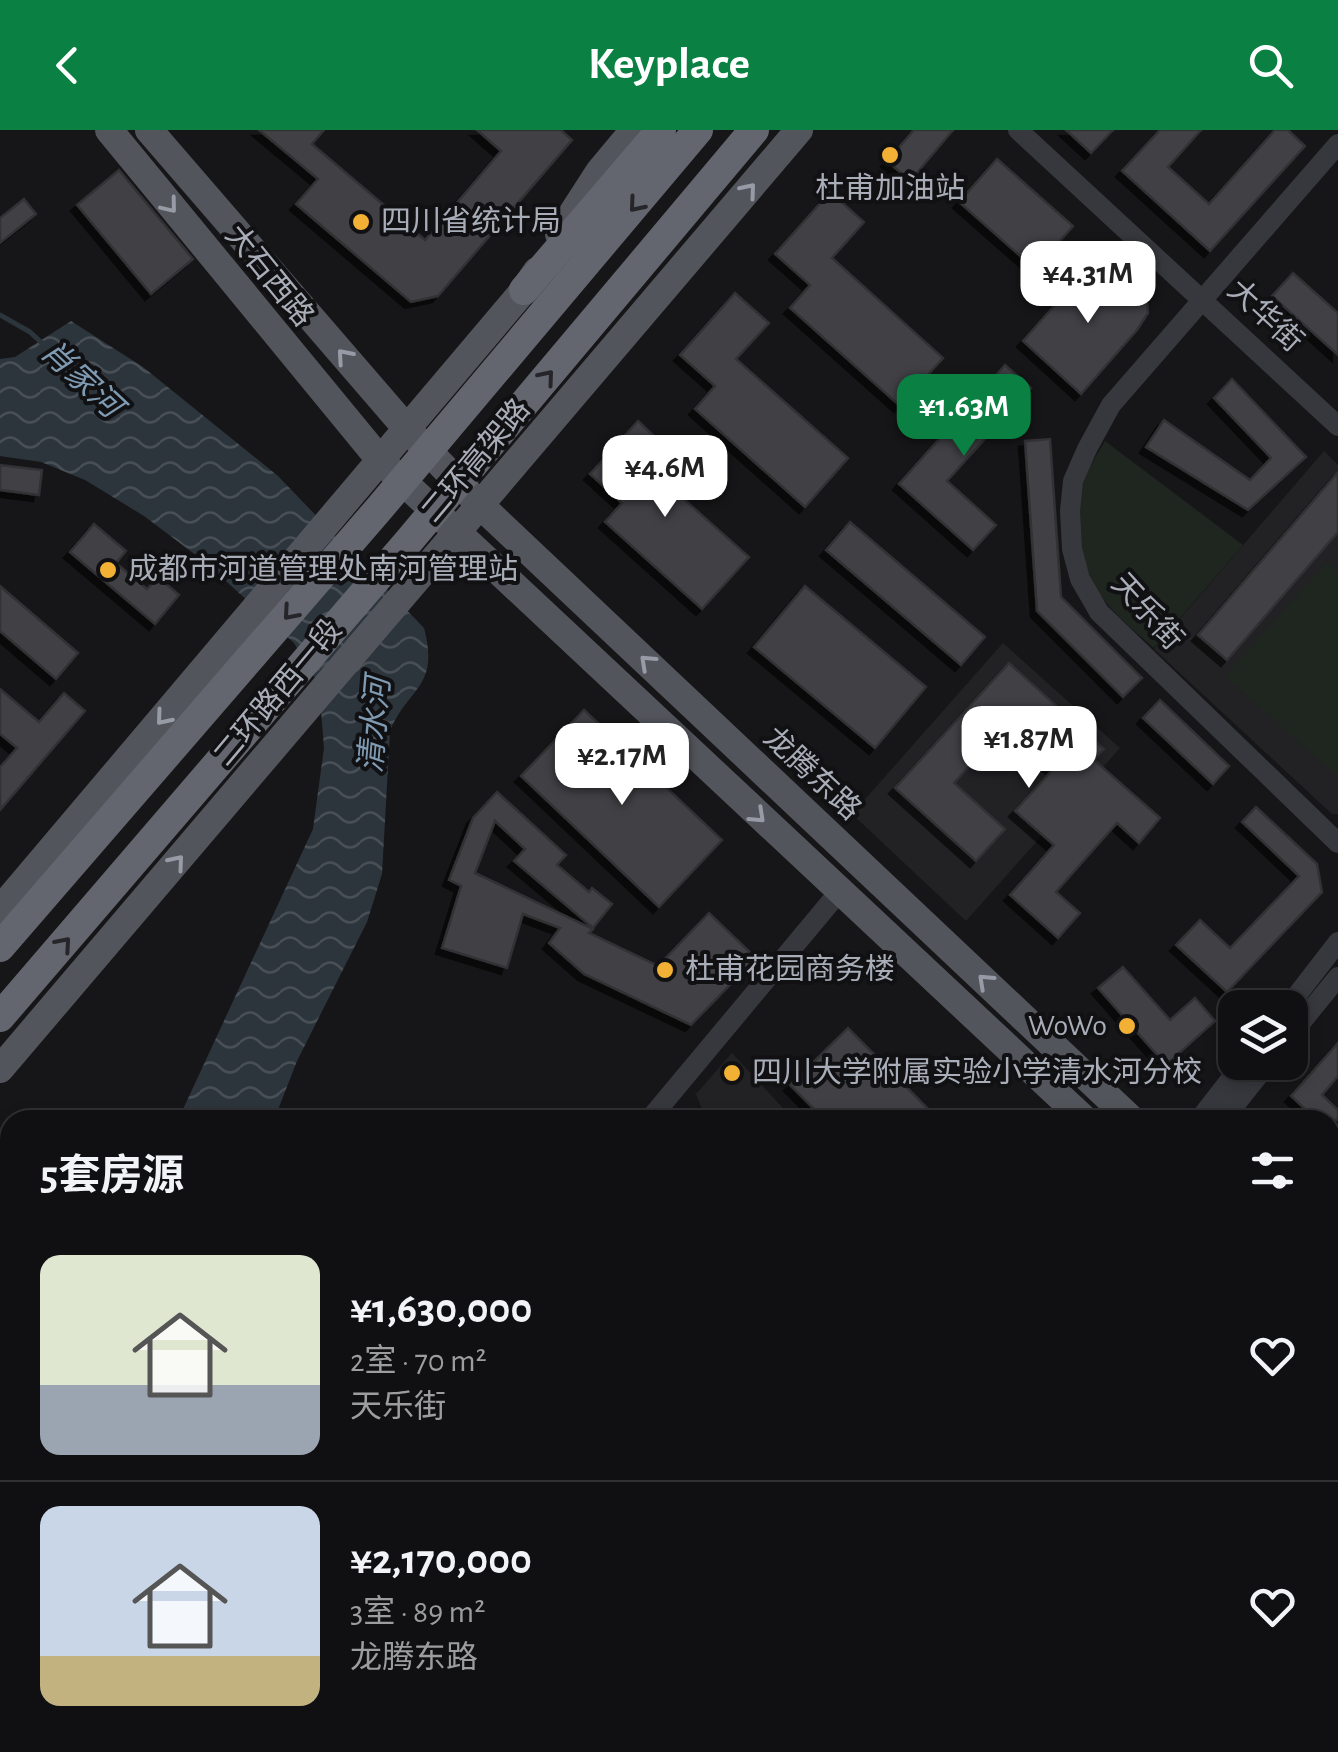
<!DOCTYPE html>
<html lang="zh">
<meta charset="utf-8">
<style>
body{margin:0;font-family:"Alegreya Sans","Noto Sans SC",sans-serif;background:#19191b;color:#f1f3f6;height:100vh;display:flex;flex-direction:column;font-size:38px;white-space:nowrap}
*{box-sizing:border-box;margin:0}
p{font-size:32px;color:#9c9d9f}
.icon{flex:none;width:55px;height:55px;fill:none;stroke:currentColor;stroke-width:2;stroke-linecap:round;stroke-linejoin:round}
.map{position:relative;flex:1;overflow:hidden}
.side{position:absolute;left:0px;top:980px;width:1340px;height:642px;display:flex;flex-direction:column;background:#101012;border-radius:30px 30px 0 0;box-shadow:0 5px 15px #0003,0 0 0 2px #303032}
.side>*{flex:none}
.fabs{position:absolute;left:1218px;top:860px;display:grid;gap:20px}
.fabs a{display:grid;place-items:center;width:90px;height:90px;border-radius:20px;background:#101012;box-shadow:0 5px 15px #0003,0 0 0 2px #303032;font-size:50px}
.price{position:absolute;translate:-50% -85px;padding:0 22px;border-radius:20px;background:#fff;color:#222;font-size:32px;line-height:65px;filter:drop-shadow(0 2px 5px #0008)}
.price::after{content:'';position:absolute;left:50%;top:60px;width:30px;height:22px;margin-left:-15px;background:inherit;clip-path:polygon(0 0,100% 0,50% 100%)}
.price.on{background:#0b8043;color:#fff}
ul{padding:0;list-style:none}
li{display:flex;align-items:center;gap:30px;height:250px;padding:0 40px}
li+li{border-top:2px solid #303032}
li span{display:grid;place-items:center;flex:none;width:280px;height:200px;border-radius:20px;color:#555}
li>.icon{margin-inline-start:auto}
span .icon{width:120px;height:120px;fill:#fffc;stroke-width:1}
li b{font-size:42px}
h2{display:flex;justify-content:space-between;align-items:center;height:120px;padding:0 40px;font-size:42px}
header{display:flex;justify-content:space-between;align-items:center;height:130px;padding:0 40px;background:#0b8043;color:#fff;font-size:45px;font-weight:700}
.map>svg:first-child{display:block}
.built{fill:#222225}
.park{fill:#1e261f}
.water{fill:url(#water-waves)}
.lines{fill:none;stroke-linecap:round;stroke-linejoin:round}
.stream{stroke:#2c353c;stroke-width:5}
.building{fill:#404145;stroke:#303034;stroke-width:2.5;filter:url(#shadow)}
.minor{stroke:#37383d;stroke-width:20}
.major{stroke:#53555c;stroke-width:28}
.highway{stroke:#63666e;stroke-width:30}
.highway-bridge{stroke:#63666e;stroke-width:30}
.oneway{stroke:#979ba6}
.oneway2{stroke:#26262a}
.poi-dot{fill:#f2b134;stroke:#111113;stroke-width:4}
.labels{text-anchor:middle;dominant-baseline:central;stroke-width:8;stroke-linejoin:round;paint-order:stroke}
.poi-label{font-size:30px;fill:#a8adb8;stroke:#111113;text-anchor:start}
.street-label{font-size:30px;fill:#a8adb8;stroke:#111113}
.water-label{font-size:32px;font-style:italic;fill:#7f9bb3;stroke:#111113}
</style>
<header><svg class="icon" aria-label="back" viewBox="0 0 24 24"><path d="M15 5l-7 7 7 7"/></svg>Keyplace<svg class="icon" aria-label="search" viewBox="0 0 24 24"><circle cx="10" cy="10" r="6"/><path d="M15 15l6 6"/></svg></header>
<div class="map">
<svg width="1338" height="1622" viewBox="0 0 1338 1622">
<defs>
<pattern id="water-waves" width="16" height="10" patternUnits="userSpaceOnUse" patternTransform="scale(2.5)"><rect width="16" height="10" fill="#2c353c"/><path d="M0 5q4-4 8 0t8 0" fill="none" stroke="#485056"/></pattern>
<filter id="shadow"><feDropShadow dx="-6" dy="6" stdDeviation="0" flood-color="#0009"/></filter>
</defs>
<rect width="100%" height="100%" fill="#161618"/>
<g class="built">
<path d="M1324,321L1338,335V684H1332L1154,519Z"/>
<path d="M1003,513L1120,618L966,791L852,684Z"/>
<path d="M732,923L794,990H695L702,979L696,964Z"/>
</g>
<g class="park">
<path d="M1105,311L1243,415L1154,518C1139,505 1122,491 1109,476C1087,451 1073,408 1078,375C1081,351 1093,331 1105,311Z"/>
<path d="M1327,432L1338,442V647L1225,546Z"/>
</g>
<g class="water">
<path d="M71,191L143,237L278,346L424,498C440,558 408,557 390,601L382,744L367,792L297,931L274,990H178L313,699L324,618L319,555L294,513L205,432L144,386L85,350L41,332L0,326V229L15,227Z"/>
<path d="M10,1332V1494L0,1503V1349Z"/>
</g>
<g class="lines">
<path class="stream" d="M0,185L30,202L44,215"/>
</g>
<g class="building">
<path d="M259,0H324L312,14L425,110L501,21L477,0H561L572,10L438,166L411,172L296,74L318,49Z"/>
<path d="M914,0H953L910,51L887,31Z"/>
<path d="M1066,0H1113L1091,23Z"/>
<path d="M1160,0H1201L1168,37L1209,74L1275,0H1288L1305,16L1210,121L1122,41Z"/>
<path d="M997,29L1073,96L1035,139L959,72Z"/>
<path d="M119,40L193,129L151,164L77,75Z"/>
<path d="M830,62L864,92L832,128L943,228L900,276L790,178L810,155L775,124Z"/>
<path d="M24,69L36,84L0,113V88Z"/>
<path d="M1092,133L1107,146L1114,139L1147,172L1148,183L1137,200L1081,264L1023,211Z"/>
<path d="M1293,143L1338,183V225L1272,166Z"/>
<path d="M735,163L769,193L736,229L848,328L805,377L695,279L715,256L680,225Z"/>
<path d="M1005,235L1031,258L947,351L996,395L973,420L899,354Z"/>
<path d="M1232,249L1306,327L1248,380L1146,317L1164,290L1250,350L1271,328L1214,268Z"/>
<path d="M638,291L669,320L651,340L749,427L702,479L605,392L622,373L590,344Z"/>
<path d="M1050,309L1061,467L1142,548L1123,567L1037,481L1025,311Z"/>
<path d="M0,335L42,340L39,365L0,360Z"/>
<path d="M1338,342V402L1227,530L1198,505Z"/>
<path d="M850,392L985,507L961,535L826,420Z"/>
<path d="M94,394L126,421L116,433L147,459L158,447L179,465L155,494L70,422Z"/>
<path d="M0,456L78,523L56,549L0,501Z"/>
<path d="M805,456L926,557L875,618L754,517Z"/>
<path d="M1009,533L1104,619L1094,630L1160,688L1139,713L1117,693L1056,762L1080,783L1058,808L1010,765L1054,715L1015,681L1053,639L1006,596L954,653L1005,699L976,731L895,658Z"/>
<path d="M0,559L39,592L64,563L85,581L0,680V637L17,618L0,604Z"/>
<path d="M1160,570L1229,636L1213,654L1143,588Z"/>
<path d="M584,580L722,710L659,777L521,646Z"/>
<path d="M497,662L566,725L557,735L589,762L592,758L612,774L593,798L514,731L525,719L495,691L475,743L593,799L589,803L658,836L709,783L756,828L691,895L584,844L549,813L560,798L523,784L507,838L442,818L461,756L449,750L473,688Z"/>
<path d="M1256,677L1317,734L1322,762L1227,862L1176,815L1200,790L1230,818L1299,746L1242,692Z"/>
<path d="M1123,837L1170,890L1195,868L1215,891L1166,935L1098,858Z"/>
<path d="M848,898L939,990H825L790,955Z"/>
<path d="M1338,913V946L1322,965L1338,980V990H1317L1291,966Z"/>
</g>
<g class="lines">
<g class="minor">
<path d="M1018,0L1338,296"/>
<path d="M1338,14L1111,275L1087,319L1073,351L1070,381L1072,419L1080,449L1099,482L1338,713"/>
<path d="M1287,878L1338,812"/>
<path d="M1290,906L1338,847"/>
<path d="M649,990L839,762"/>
<path d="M1199,990L1244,932"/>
<path d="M1223,990L1269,932"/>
<path d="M1330,1458L1338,1451"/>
<path d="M809,1612L817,1622"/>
<path d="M104,1622L109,1612"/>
<path d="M444,1622L458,1612"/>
<path d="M1161,1622L1171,1612"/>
</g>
<g class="major">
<path d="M109,0L381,331L1085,990"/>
<path d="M149,0L408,300L480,375L1132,990"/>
<path d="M559,104L599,42L634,0"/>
<path d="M0,780L524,160L537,141"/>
<path d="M0,939L799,0"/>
<path d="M1330,1194L1338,1203"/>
<path d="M1330,1240L1338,1248"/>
</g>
<path class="highway" d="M524,160L661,0"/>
<g class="highway-bridge">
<path d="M0,817L378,380L698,0"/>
<path d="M0,887L408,412L754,0"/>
</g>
</g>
<defs><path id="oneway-chevron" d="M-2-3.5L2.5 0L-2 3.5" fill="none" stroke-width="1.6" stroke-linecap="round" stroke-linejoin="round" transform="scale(2.5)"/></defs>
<g class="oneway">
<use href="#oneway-chevron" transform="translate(749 60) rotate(-50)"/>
<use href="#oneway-chevron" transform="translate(170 76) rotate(51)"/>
<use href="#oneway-chevron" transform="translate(344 226) rotate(-131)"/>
<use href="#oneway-chevron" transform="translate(647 532) rotate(-137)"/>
<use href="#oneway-chevron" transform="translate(163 588) rotate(130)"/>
<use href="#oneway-chevron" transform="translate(758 686) rotate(43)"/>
<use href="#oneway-chevron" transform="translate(177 732) rotate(-50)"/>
<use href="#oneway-chevron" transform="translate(985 851) rotate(-137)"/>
</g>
<g class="oneway2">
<use href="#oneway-chevron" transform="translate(636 75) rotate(130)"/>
<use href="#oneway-chevron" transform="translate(547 247) rotate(-50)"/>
<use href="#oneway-chevron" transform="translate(290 483) rotate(131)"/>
<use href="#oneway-chevron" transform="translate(64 814) rotate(-49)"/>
</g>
<g class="poi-dot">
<circle cx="890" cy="25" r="10"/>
<circle cx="361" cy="92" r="10"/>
<circle cx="108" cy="440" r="10"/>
<circle cx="665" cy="840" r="10"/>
<circle cx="1127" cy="896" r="10"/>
<circle cx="732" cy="943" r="10"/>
</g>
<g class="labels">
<g class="poi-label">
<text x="890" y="59" text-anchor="middle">杜甫加油站</text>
<text x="381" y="92">四川省统计局</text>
<text x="128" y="440">成都市河道管理处南河管理站</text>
<text x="685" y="840">杜甫花园商务楼</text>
<text x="1107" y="896" text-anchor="end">WoWo</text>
<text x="752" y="943">四川大学附属实验小学清水河分校</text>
</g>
<g class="street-label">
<text transform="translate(269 146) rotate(51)">大石西路</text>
<text transform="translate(1265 186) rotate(43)">大华街</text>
<text transform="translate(476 331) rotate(-50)">二环高架路</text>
<text transform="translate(1147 482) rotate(48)">天乐街</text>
<text transform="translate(278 563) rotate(-50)">二环路西一段</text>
<text transform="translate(812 644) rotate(43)">龙腾东路</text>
</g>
<g class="water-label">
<text transform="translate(81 249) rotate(43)">肖家河</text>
<text transform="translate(375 595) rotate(-85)">清水河</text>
</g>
</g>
</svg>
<div class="fabs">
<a><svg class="icon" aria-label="layers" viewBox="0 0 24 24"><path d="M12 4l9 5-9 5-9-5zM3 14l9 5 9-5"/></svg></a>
</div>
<b class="price" style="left:1088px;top:196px">¥4.31M</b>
<b class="price on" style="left:964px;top:329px">¥1.63M</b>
<b class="price" style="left:665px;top:390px">¥4.6M</b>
<b class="price" style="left:1029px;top:661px">¥1.87M</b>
<b class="price" style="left:622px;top:678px">¥2.17M</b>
<section class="side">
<h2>5套房源<svg class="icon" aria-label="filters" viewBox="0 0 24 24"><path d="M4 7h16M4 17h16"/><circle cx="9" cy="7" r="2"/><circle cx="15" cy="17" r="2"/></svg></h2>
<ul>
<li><span style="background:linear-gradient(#dfe7d0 65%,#9aa5b1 0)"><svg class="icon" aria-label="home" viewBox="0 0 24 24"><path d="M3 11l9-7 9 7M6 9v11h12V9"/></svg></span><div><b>¥1,630,000</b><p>2室 · 70 m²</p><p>天乐街</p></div><svg class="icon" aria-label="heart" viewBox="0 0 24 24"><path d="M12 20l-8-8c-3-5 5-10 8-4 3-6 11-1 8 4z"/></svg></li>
<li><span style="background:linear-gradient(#c9d6e8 75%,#c2b280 0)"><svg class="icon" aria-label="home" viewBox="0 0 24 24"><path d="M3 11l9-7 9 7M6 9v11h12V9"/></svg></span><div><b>¥2,170,000</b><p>3室 · 89 m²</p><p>龙腾东路</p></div><svg class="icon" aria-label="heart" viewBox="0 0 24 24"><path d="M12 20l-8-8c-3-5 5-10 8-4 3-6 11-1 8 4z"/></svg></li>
</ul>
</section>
</div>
